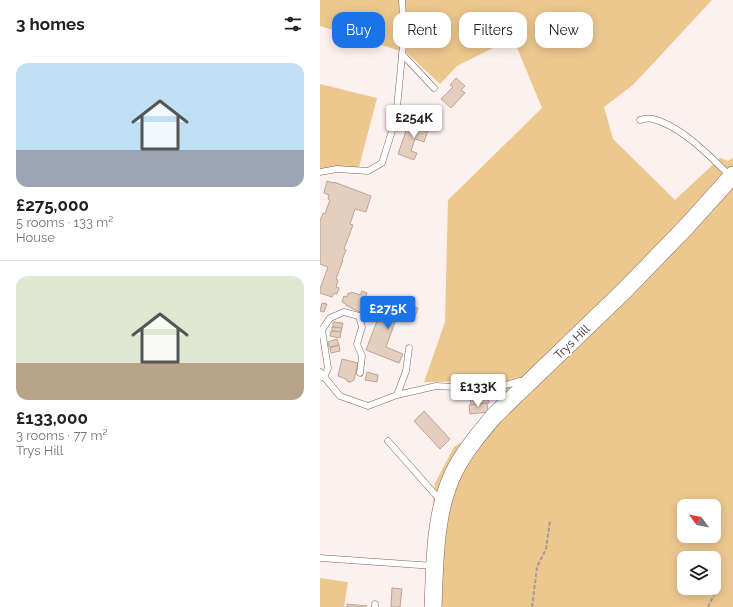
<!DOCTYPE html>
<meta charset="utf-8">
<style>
body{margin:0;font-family:Raleway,sans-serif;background:#f2f2f2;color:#202124;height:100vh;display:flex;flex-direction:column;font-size:15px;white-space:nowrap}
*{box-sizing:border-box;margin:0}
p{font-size:13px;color:#757577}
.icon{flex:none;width:22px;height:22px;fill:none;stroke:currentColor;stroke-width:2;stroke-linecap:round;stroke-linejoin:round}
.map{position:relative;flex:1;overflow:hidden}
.sheet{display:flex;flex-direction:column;background:#fff;width:320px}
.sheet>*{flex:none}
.guide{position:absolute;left:12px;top:12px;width:341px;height:36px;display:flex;gap:8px}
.needle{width:26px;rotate:302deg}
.tools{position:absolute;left:357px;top:499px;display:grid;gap:8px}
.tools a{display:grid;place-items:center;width:44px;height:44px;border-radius:8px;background:#fff;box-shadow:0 2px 10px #0003;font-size:20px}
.price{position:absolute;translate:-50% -34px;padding:0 9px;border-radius:4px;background:#fff;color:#222;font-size:13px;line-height:26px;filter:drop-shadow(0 1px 2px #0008)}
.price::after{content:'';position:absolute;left:50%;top:24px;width:12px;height:9px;margin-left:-6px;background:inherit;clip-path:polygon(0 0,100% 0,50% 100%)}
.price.current{background:#1a73e8;color:#fff}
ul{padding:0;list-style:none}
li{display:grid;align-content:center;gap:8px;height:212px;padding:0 16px}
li+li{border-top:1px solid #e0e0e0}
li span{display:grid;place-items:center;height:124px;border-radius:12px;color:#555}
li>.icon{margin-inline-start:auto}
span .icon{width:72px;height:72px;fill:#fffc;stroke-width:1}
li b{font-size:17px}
h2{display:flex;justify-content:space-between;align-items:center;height:48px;padding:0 16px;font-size:17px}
.chip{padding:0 14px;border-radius:12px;background:#fff;box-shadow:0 2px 10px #0003;font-size:14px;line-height:36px}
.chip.current{background:#1a73e8;color:#fff}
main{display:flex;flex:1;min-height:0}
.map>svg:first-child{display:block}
.green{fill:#ecc88f;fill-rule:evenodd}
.building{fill:#e6cebf;stroke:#bca496}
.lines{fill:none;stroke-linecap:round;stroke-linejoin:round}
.service-casing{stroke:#7d635f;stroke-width:7}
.secondary-casing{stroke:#7d635f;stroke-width:18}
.path{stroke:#a59997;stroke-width:2;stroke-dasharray:4 2;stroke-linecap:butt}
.service{stroke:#fff;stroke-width:6}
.secondary{stroke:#fff;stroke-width:17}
.labels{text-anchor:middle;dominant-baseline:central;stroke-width:4;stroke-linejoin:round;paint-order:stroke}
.street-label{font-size:12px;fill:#3a2e2d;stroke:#fff}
</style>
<main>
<section class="sheet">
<h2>3 homes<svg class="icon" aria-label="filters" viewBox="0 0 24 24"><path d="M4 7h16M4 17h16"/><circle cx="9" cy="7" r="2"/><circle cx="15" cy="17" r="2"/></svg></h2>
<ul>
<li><span style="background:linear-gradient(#bfe0f5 70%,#9aa5b1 0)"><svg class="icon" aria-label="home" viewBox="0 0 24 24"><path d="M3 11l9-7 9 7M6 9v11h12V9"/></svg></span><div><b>£275,000</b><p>5 rooms · 133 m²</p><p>House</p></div></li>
<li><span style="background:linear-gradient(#dfe7d0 70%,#b9a48a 0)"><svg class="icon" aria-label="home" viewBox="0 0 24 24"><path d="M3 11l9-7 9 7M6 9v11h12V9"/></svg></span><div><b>£133,000</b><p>3 rooms · 77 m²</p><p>Trys Hill</p></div></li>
</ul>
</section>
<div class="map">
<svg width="413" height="607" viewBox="0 0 413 607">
<rect width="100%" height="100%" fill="#fdf1ef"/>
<g class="green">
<path d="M0,0H392L313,85L284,107L293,139L355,200L400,158L408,161L413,158V607H104L115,483L134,447L180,418V381L104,382L125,322L128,200L222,108L193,38L137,66L120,84L87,53L0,26ZM364,506H394V536H364ZM364,558H394V588H364Z"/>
<path d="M0,84L57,98L38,171L0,172Z"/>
<path d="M0,578L28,582L24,607H0Z"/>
</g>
<g class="building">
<path d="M136,78L145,86L141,90L145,93L131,108L121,99L133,87L130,85Z"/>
<path d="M104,116L112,118L104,142L95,139L91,151L97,153L94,160L78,154L87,128L98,132Z"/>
<path d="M7,181L13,183L14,182L51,196L46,212L35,209L30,224L33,225L24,249L26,250L22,260H23L16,279L18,280L16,287L19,288L17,294L14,293L12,297L0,293V289L8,267L0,264V221L3,213L5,214L10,200L8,199L9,195L4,193Z"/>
<path d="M42,291L47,293L40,312L31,308L26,305V304L22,302L24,296L27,297L28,293L30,294L31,292L40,295Z"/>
<path d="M46,297L60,303L55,318L40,312Z"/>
<path d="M73,298L98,308L95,316L79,311L66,347L83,354L79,363L46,350L62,308L69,311L70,306L74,308L75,306L71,305Z"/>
<path d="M2,303L7,304L4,312L0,311Z"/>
<path d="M13,322L23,323L22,328L13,327Z"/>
<path d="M12,327L22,328L21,332L12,331Z"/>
<path d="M11,331L21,332L20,338L10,336Z"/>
<path d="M17,339L19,345L9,347L8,342Z"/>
<path d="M19,345L20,351L11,353L10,348Z"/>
<path d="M22,359L38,363L34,380L31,382H28L26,379L18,376Z"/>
<path d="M47,372L58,375L57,382L45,380Z"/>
<path d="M168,395L169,403L151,405L150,397Z"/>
<path d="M167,403L168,412L150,414L149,405Z"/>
<path d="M104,411L130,439L120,449L94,421Z"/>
<path d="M72,588L82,589L80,607H71Z"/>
<path d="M27,604L47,606V607H27Z"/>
</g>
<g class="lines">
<defs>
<g id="service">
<path d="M82,54L114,88"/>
<path d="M76,112L95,114L111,110"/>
<path d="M320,120C324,119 329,118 333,119C361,126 390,156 410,176"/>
<path d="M0,172L17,169L48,171L62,163L76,118L84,35L82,0"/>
<path d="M0,372L20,396L48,406L77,395L116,386L171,389L200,381H206"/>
<path d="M2,377H4L8,368L2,330L10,318L24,312L39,316L42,327L37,344L42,356L40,373"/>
<path d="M77,395L86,371L89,348"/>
<path d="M68,441L121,501"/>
<path d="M0,558L114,566"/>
<path d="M55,607V604"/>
</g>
<path id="secondary" d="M113,607C115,563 114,515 133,474C143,453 159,434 174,416L305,290L367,226L413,175"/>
</defs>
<use href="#service" class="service-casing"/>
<use href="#secondary" class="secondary-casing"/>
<g class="path">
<path d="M212,607L217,567L226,549L230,521"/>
<path d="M388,607C393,596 402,584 399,572"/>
</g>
<use href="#service" class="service"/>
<use href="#secondary" class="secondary"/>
</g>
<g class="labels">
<g class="street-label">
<text transform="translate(252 342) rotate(-44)">Trys Hill</text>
</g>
</g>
</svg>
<div class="tools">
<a><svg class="needle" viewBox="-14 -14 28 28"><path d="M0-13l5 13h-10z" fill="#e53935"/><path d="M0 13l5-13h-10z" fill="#757577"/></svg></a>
<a><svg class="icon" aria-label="layers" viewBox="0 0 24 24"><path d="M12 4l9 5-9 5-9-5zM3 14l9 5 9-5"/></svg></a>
</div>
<b class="price" style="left:94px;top:139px">£254K</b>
<b class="price current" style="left:68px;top:330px">£275K</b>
<b class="price" style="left:158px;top:408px">£133K</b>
<div class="guide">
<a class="chip current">Buy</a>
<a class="chip">Rent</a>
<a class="chip">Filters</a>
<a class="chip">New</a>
</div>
</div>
</main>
